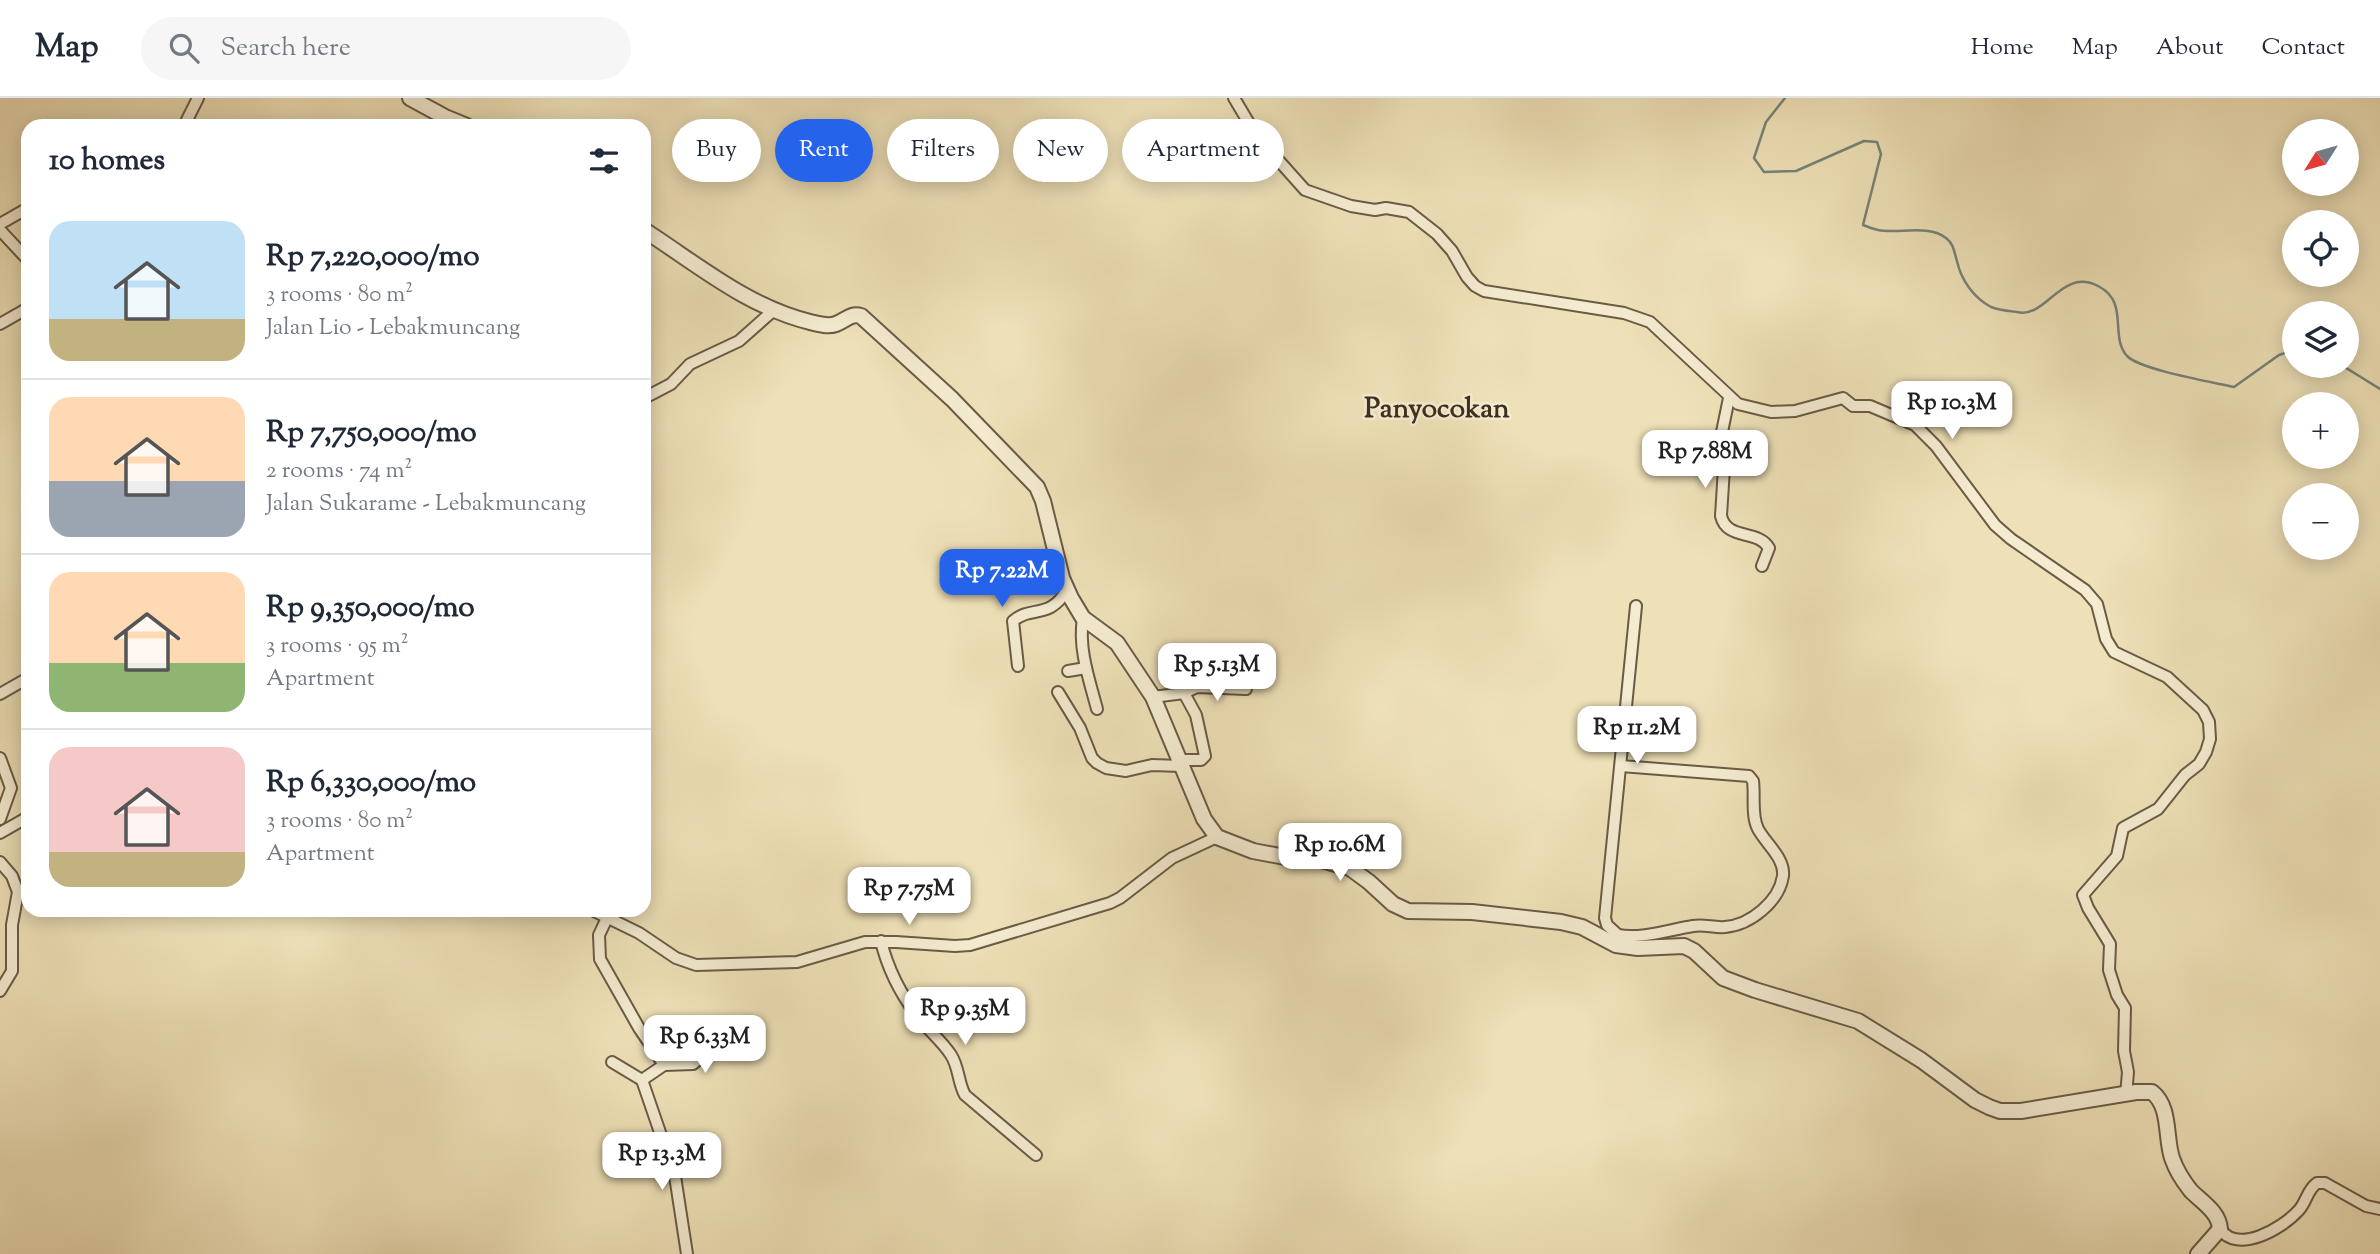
<!DOCTYPE html>
<meta charset="utf-8">
<style>
body{margin:0;font-family:"Sorts Mill Goudy",serif;background:#f6f6f7;color:#1f2937;height:100vh;display:flex;flex-direction:column;font-size:26px;white-space:nowrap}
*{box-sizing:border-box;margin:0}
p{font-size:23px;color:#747a83}
.icon{flex:none;width:38px;height:38px;fill:none;stroke:currentColor;stroke-width:2;stroke-linecap:round;stroke-linejoin:round}
.map{position:relative;flex:1;overflow:hidden}
.panel{position:absolute;left:21px;top:21px;width:630px;height:798px;display:flex;flex-direction:column;background:#fff;border-radius:21px;box-shadow:0 4px 18px #0003}
.panel>*{flex:none}
.top-card{position:absolute;left:672px;top:21px;width:665px;height:63px;display:flex;gap:14px}
.needle{width:46px;rotate:233deg}
.controls{position:absolute;left:2282px;top:21px;display:grid;gap:14px}
.controls a{display:grid;place-items:center;width:77px;height:77px;border-radius:50%;background:#fff;box-shadow:0 4px 18px #0003;font-size:35px}
.price{position:absolute;translate:-50% -60px;padding:0 16px;border-radius:14px;background:#fff;color:#222;font-size:23px;line-height:46px;filter:drop-shadow(0 2px 4px #0008)}
.price::after{content:'';position:absolute;left:50%;top:42px;width:21px;height:16px;margin-left:-10px;background:inherit;clip-path:polygon(0 0,100% 0,50% 100%)}
.price.on{background:#2563eb;color:#fff}
ul{padding:0;list-style:none}
li{display:flex;align-items:center;gap:21px;height:175px;padding:0 28px}
li+li{border-top:2px solid #e0e1e3}
li span{display:grid;place-items:center;flex:none;width:196px;height:140px;border-radius:21px;color:#555}
li>.icon{margin-inline-start:auto}
span .icon{width:84px;height:84px;fill:#fffc;stroke-width:1}
li b{font-size:30px}
h2{display:flex;justify-content:space-between;align-items:center;height:84px;padding:0 28px;font-size:30px}
.tag{padding:0 24px;border-radius:32px;background:#fff;box-shadow:0 4px 18px #0003;font-size:24px;line-height:63px}
.tag.on{background:#2563eb;color:#fff}
header{display:flex;align-items:center;gap:42px;box-sizing:border-box;height:98px;padding:0 35px;background:#fff;border-bottom:2px solid #e0e1e3}
header strong{font-size:33px}
nav{display:flex;gap:38px;margin-inline-start:auto;font-size:24px}
.search{width:490px;height:63px;background:#f6f6f7;display:flex;align-items:center;gap:18px;box-sizing:border-box;padding:0 24px;border-radius:38px;color:#747a83;font-size:26px}
.map>svg:first-child{display:block}
.lines{fill:none;stroke-linecap:round;stroke-linejoin:round}
.stream{stroke:#76837a;stroke-width:2.5}
.minor-casing{stroke:#6a5b46;stroke-width:14}
.tertiary-casing{stroke:#6a5b46;stroke-width:18}
.minor{stroke:#f4ebd0;stroke-width:10}
.tertiary{stroke:#f4ebd0;stroke-width:14}
.labels{text-anchor:middle;dominant-baseline:central;stroke-width:5;stroke-linejoin:round;paint-order:stroke}
.quarter-label{font-size:28px;font-weight:bold;fill:#3e2f20;stroke:#f4ebd0}
</style>
<header>
<strong>Map</strong>
<div class="search"><svg class="icon" aria-label="search" viewBox="0 0 24 24"><circle cx="10" cy="10" r="6"/><path d="M15 15l6 6"/></svg>Search here</div>
<nav><a>Home</a><a>Map</a><a>About</a><a>Contact</a></nav>
</header>
<div class="map">
<svg width="2380" height="1156" viewBox="0 0 2380 1156">
<rect width="100%" height="100%" fill="#eee0b7"/>
<filter id="stains"><feTurbulence type="fractalNoise" baseFrequency=".00286" numOctaves="4"/><feColorMatrix values="0 0 0 0 .2 0 0 0 0 .09 0 0 0 0 .02 0 0 0 .5 -.17"/></filter>
<radialGradient id="worn" r=".72"><stop offset=".6" stop-color="#630" stop-opacity="0"/><stop offset="1" stop-color="#630" stop-opacity=".3"/></radialGradient>
<g class="lines">
<g class="stream">
<path d="M1785,0L1766,24L1754,60L1764,74L1796,73L1864,43L1877,44L1881,56L1863,127C1868,129 1873,131 1878,132C1898,136 1929,126 1946,140C1954,146 1954,154 1957,163C1961,182 1974,200 1991,209C1998,212 2009,213 2017,214C2047,221 2061,169 2098,188C2130,204 2109,238 2127,258C2141,272 2212,284 2234,289L2279,257L2294,252"/>
<path d="M2343,268L2380,291"/>
</g>
<defs>
<g id="minor">
<path d="M1234,0L1256,37L1305,92L1351,108L1375,112L1386,110L1409,114L1437,136L1452,153L1467,179L1475,188L1484,193L1624,215L1650,224L1738,306L1771,314L1795,313L1843,300L1853,308H1870L1915,327L1936,348L1995,427L2011,441L2085,492L2097,506L2106,541L2114,554L2167,579L2203,612L2209,624L2210,641L2206,654L2199,666L2185,677L2158,711L2123,730L2117,758L2083,797L2088,810L2110,846L2109,872L2117,897L2125,910L2124,953L2128,974L2126,997"/>
<path d="M184,28L198,0"/>
<path d="M0,126L28,110"/>
<path d="M0,132L28,162"/>
<path d="M0,226L28,210"/>
<path d="M648,298L671,286L690,266L739,243L775,211"/>
<path d="M1729,300L1722,334L1725,354L1721,418C1727,443 1758,431 1769,450L1762,468"/>
<path d="M1083,520C1078,550 1089,581 1097,611"/>
<path d="M1018,568L1013,523C1032,507 1049,522 1067,492"/>
<path d="M1068,573L1086,570"/>
<path d="M1058,594L1080,630L1092,660L1097,665L1106,670L1126,673L1152,667L1181,668"/>
<path d="M1184,595L1197,589L1246,591"/>
<path d="M0,596L28,580"/>
<path d="M1153,599L1184,595L1196,617L1205,658L1201,662H1179"/>
<path d="M0,660L11,690L0,721"/>
<path d="M0,735L28,719"/>
<path d="M0,764L12,778L18,794L12,827V873L0,893"/>
<path d="M592,812L639,835L676,860L696,867L797,864L865,844H896L955,848L970,847L1110,805L1120,800L1172,760L1217,739"/>
<path d="M607,820L599,837L600,861L639,930L664,967L642,982L675,1078L687,1156"/>
<path d="M1618,837L1607,827L1605,820L1636,508"/>
<path d="M881,843C888,872 901,897 919,920C929,933 942,943 951,957C959,969 958,985 965,997L1036,1057"/>
<path d="M1616,847L1618,837C1643,841 1668,832 1693,828C1704,826 1714,830 1725,829C1750,827 1779,804 1783,778C1785,760 1766,746 1758,731C1751,718 1755,697 1753,683L1749,678L1621,668"/>
<path d="M612,964L642,982"/>
<path d="M664,967L693,966L727,938"/>
<path d="M2220,1131C2237,1156 2281,1132 2299,1112C2307,1103 2307,1092 2317,1085H2325L2366,1108L2380,1111"/>
</g>
<g id="tertiary">
<path d="M410,0L445,19L467,28"/>
<path d="M644,132C697,166 746,208 810,224C818,226 828,229 836,226C846,222 851,215 861,218L952,301L1037,389L1043,403L1062,480L1071,500L1083,520L1117,545L1153,599L1204,721L1217,739L1253,753L1285,759H1311L1350,770L1369,784L1393,806L1408,813L1472,814L1561,824L1582,829L1616,847L1638,850L1684,848L1694,853L1723,880L1755,892L1858,923L1921,962L1975,1002L1989,1009L2000,1013H2021L2136,994H2152C2171,1009 2165,1039 2172,1060C2176,1072 2183,1083 2191,1093C2202,1104 2219,1114 2220,1131L2198,1156"/>
</g>
</defs>
<use href="#minor" class="minor-casing"/>
<use href="#tertiary" class="tertiary-casing"/>
<use href="#minor" class="minor"/>
<use href="#tertiary" class="tertiary"/>
</g>
<g class="labels">
<g class="quarter-label">
<text x="1437" y="312">Panyocokan</text>
</g>
</g>
<rect width="100%" height="100%" filter="url(#stains)"/>
<rect width="100%" height="100%" fill="url(#worn)"/>
</svg>
<div class="controls">
<a><svg class="needle" viewBox="-14 -14 28 28"><path d="M0-13l5 13h-10z" fill="#e53935"/><path d="M0 13l5-13h-10z" fill="#747a83"/></svg></a>
<a><svg class="icon" aria-label="locate" viewBox="0 0 24 24"><circle cx="12" cy="12" r="6"/><path d="M12 2v4M12 18v4M2 12h4M18 12h4"/></svg></a>
<a><svg class="icon" aria-label="layers" viewBox="0 0 24 24"><path d="M12 4l9 5-9 5-9-5zM3 14l9 5 9-5"/></svg></a>
<a>+</a>
<a>−</a>
</div>
<b class="price" style="left:1952px;top:343px">Rp 10.3M</b>
<b class="price" style="left:1705px;top:392px">Rp 7.88M</b>
<b class="price on" style="left:1002px;top:511px">Rp 7.22M</b>
<b class="price" style="left:1217px;top:605px">Rp 5.13M</b>
<b class="price" style="left:1637px;top:668px">Rp 11.2M</b>
<b class="price" style="left:1340px;top:785px">Rp 10.6M</b>
<b class="price" style="left:909px;top:829px">Rp 7.75M</b>
<b class="price" style="left:965px;top:949px">Rp 9.35M</b>
<b class="price" style="left:705px;top:977px">Rp 6.33M</b>
<b class="price" style="left:662px;top:1094px">Rp 13.3M</b>
<div class="top-card">
<a class="tag">Buy</a>
<a class="tag on">Rent</a>
<a class="tag">Filters</a>
<a class="tag">New</a>
<a class="tag">Apartment</a>
</div>
<section class="panel">
<h2>10 homes<svg class="icon" aria-label="filters" viewBox="0 0 24 24"><path d="M4 7h16M4 17h16"/><circle cx="9" cy="7" r="2"/><circle cx="15" cy="17" r="2"/></svg></h2>
<ul>
<li><span style="background:linear-gradient(#bfe0f5 70%,#c2b280 0)"><svg class="icon" aria-label="home" viewBox="0 0 24 24"><path d="M3 11l9-7 9 7M6 9v11h12V9"/></svg></span><div><b>Rp 7,220,000/mo</b><p>3 rooms · 80 m²</p><p>Jalan Lio - Lebakmuncang</p></div></li>
<li><span style="background:linear-gradient(#ffd9b3 60%,#9aa5b1 0)"><svg class="icon" aria-label="home" viewBox="0 0 24 24"><path d="M3 11l9-7 9 7M6 9v11h12V9"/></svg></span><div><b>Rp 7,750,000/mo</b><p>2 rooms · 74 m²</p><p>Jalan Sukarame - Lebakmuncang</p></div></li>
<li><span style="background:linear-gradient(#ffd9b3 65%,#8fb573 0)"><svg class="icon" aria-label="home" viewBox="0 0 24 24"><path d="M3 11l9-7 9 7M6 9v11h12V9"/></svg></span><div><b>Rp 9,350,000/mo</b><p>3 rooms · 95 m²</p><p>Apartment</p></div></li>
<li><span style="background:linear-gradient(#f6c9c9 75%,#c2b280 0)"><svg class="icon" aria-label="home" viewBox="0 0 24 24"><path d="M3 11l9-7 9 7M6 9v11h12V9"/></svg></span><div><b>Rp 6,330,000/mo</b><p>3 rooms · 80 m²</p><p>Apartment</p></div></li>
</ul>
</section>
</div>
